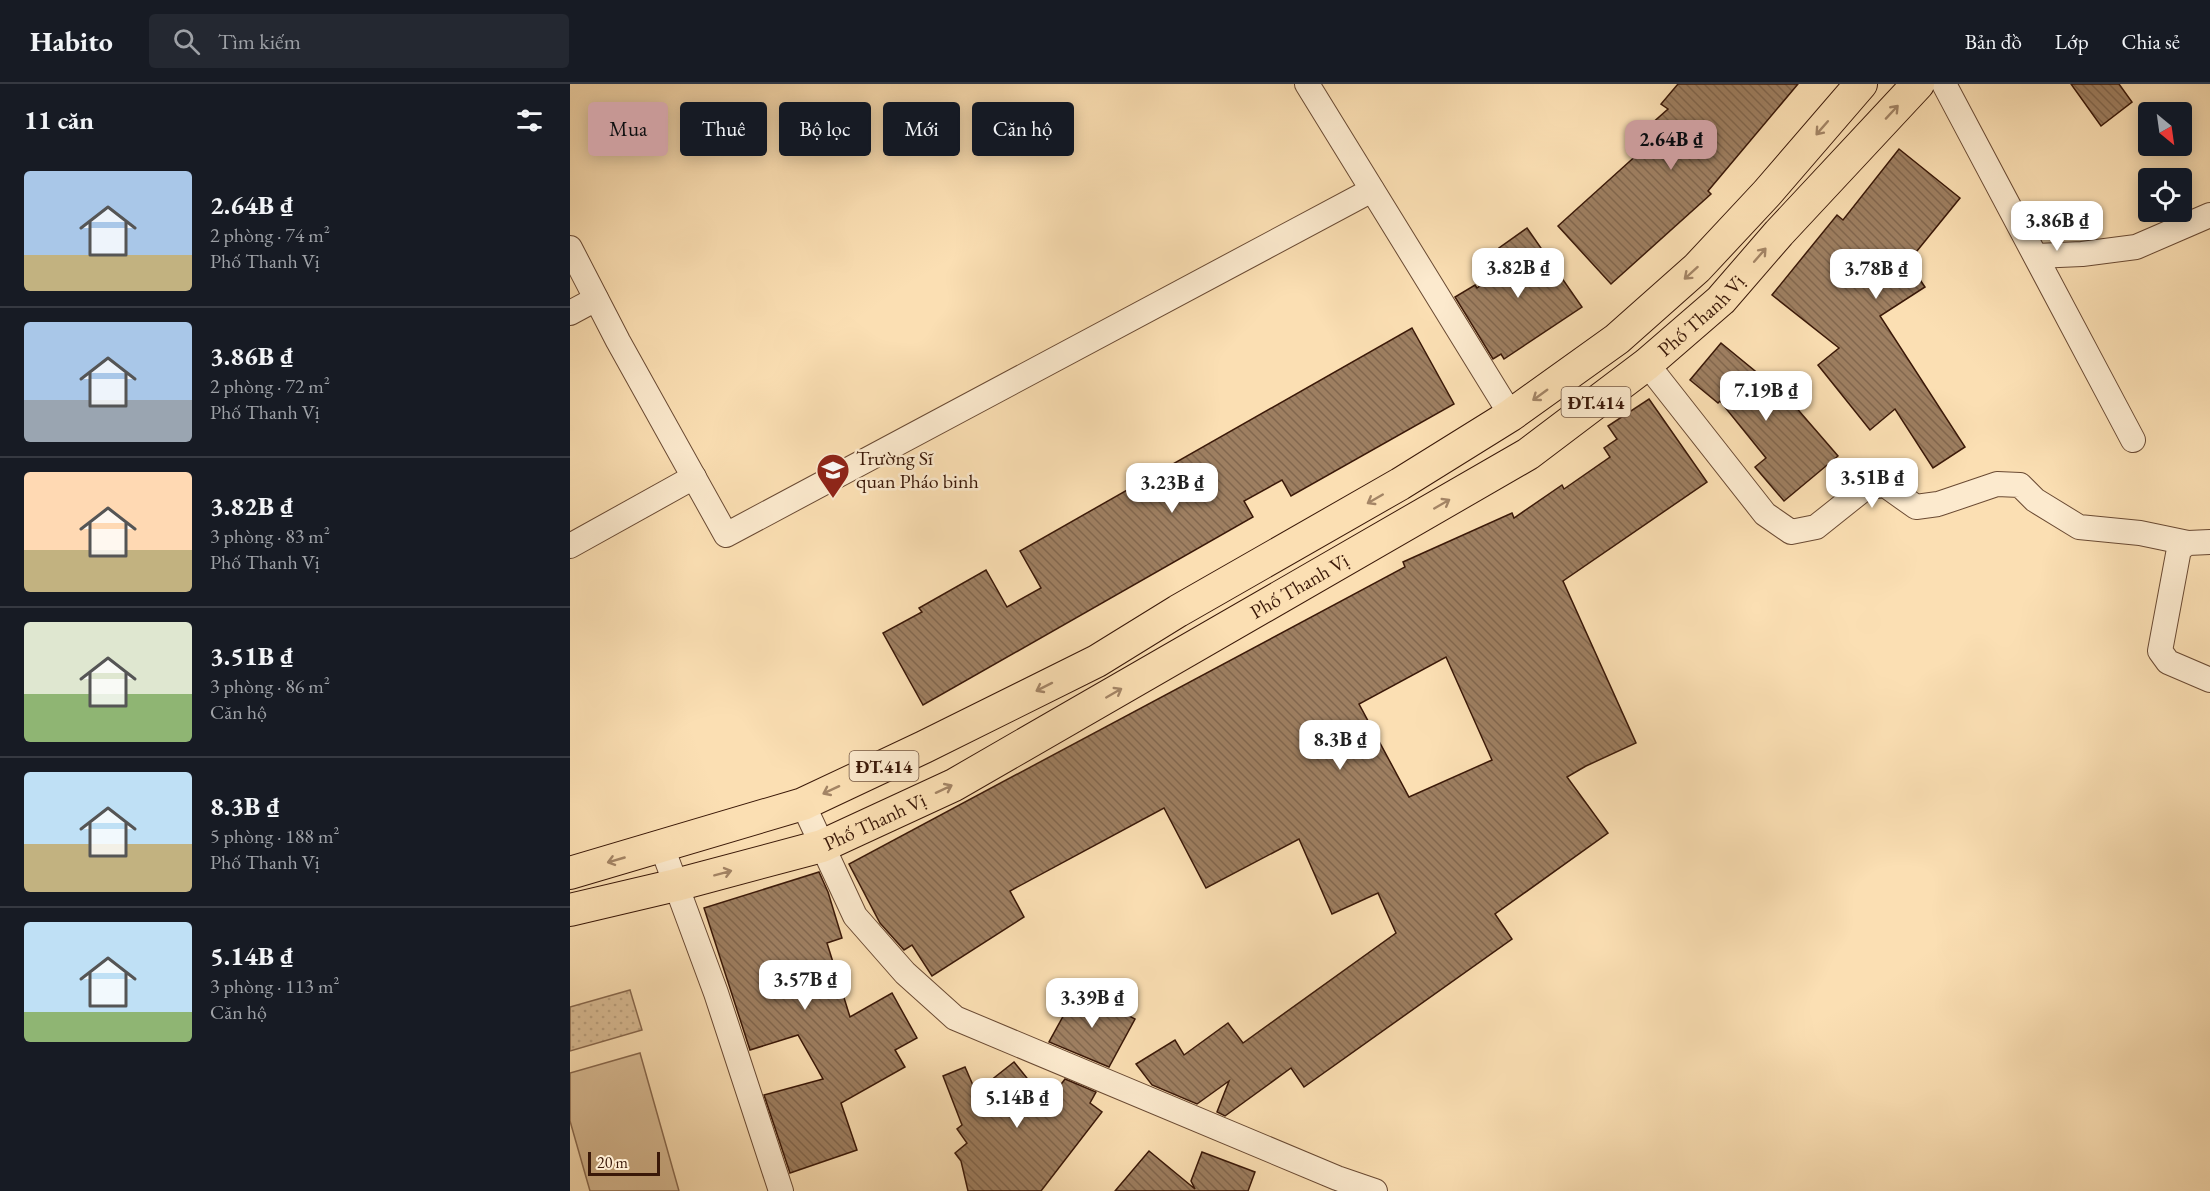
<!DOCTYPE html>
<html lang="vi">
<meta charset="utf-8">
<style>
body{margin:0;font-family:"EB Garamond",serif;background:#242831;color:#f1f3f6;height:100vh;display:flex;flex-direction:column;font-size:22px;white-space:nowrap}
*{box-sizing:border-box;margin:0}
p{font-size:20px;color:#9ea1a6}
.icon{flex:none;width:33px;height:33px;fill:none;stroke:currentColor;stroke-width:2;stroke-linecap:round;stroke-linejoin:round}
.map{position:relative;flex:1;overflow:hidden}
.side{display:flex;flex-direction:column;background:#171b24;width:570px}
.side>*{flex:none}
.top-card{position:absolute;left:18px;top:18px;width:570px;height:54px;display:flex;gap:12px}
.needle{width:39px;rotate:151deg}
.buttons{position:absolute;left:1568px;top:18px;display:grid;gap:12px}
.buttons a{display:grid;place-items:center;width:54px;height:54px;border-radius:6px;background:#171b24;box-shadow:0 3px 15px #0003;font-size:30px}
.scale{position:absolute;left:18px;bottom:15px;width:72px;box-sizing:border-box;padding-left:6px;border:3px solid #3a1808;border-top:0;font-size:16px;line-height:21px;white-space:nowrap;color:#3a1808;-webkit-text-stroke:4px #fceace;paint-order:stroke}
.price{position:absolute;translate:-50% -51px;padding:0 14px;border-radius:12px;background:#fff;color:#222;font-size:20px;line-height:39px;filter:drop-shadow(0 2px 3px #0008)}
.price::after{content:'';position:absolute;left:50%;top:36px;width:18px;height:14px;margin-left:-9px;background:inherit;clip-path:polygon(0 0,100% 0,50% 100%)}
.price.on{background:#c59692;color:#111}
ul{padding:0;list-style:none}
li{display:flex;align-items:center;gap:18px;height:150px;padding:0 24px}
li+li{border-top:2px solid #363941}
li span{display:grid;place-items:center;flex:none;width:168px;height:120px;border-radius:6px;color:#555}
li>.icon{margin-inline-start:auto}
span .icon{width:72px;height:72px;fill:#fffc;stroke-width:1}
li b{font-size:26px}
h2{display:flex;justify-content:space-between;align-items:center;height:72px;padding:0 24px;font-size:26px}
.tag{padding:0 21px;border-radius:6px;background:#171b24;box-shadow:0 3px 15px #0003;font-size:21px;line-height:54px}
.tag.on{background:#c59692;color:#111}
header{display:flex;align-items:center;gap:36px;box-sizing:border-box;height:84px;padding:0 30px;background:#171b24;border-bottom:2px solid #363941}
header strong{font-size:28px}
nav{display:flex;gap:33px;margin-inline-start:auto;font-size:21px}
.search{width:420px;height:54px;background:#242831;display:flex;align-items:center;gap:15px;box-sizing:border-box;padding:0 21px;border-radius:6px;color:#9ea1a6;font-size:22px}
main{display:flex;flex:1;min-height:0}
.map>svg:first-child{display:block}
.grass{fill:url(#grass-dots);stroke:#8a6a4f;stroke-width:1.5}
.pitch{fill:#dabd96;stroke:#8a6a4f;stroke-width:1.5}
.building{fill:url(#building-back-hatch);stroke:#3a1808;stroke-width:1.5;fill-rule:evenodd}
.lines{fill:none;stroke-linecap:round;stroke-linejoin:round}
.minor-casing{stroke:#6a4a33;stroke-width:26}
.major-casing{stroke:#3a1808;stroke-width:34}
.minor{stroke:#fceace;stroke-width:24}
.major{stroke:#fbdfb3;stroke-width:32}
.oneway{stroke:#a48566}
.labels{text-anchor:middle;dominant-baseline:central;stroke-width:5;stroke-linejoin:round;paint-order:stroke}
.shield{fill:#fceace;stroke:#745743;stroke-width:1.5}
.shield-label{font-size:18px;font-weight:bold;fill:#3a1808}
.street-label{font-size:20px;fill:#3a1808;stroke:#fceace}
.poi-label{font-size:20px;fill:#3a1808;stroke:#fceace;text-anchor:start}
</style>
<header>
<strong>Habito</strong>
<div class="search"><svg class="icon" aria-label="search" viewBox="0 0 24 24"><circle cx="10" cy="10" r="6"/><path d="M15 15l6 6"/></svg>Tìm kiếm</div>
<nav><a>Bản đồ</a><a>Lớp</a><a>Chia sẻ</a></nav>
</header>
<main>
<section class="side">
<h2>11 căn<svg class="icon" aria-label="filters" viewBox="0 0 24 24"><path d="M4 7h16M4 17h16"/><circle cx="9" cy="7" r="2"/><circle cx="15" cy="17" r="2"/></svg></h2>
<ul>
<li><span style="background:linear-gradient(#a9c7e8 70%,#c2b280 0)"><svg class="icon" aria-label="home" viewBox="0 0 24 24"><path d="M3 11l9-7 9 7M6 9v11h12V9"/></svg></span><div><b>2.64B ₫</b><p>2 phòng · 74 m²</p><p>Phố Thanh Vị</p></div></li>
<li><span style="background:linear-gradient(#a9c7e8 65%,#9aa5b1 0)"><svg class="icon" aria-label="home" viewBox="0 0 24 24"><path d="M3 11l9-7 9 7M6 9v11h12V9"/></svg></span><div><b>3.86B ₫</b><p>2 phòng · 72 m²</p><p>Phố Thanh Vị</p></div></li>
<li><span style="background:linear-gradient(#ffd9b3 65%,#c2b280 0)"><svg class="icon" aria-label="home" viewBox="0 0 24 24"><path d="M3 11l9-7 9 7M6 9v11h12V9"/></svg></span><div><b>3.82B ₫</b><p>3 phòng · 83 m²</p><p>Phố Thanh Vị</p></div></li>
<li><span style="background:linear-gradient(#dfe7d0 60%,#8fb573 0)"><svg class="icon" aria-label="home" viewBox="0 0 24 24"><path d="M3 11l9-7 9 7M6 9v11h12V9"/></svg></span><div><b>3.51B ₫</b><p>3 phòng · 86 m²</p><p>Căn hộ</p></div></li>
<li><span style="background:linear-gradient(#bfe0f5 60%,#c2b280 0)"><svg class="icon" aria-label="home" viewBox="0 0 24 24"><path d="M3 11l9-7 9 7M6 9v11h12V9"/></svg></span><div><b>8.3B ₫</b><p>5 phòng · 188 m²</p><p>Phố Thanh Vị</p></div></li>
<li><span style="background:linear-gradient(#bfe0f5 75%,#8fb573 0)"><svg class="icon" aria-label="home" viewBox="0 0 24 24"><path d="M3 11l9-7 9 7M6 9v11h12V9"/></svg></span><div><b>5.14B ₫</b><p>3 phòng · 113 m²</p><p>Căn hộ</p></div></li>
</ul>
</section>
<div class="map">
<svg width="1640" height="1107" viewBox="0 0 1640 1107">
<defs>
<pattern id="grass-dots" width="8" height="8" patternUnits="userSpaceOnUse" patternTransform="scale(1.5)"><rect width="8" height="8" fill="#dabd96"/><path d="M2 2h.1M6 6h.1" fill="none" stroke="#bca280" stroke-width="1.8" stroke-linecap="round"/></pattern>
<pattern id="building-back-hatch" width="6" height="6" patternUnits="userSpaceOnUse" patternTransform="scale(1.5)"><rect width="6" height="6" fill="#9e7f61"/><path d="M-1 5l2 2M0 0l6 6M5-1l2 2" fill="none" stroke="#82674e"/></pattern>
</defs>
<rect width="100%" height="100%" fill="#fbdfb3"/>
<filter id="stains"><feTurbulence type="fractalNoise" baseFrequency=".00333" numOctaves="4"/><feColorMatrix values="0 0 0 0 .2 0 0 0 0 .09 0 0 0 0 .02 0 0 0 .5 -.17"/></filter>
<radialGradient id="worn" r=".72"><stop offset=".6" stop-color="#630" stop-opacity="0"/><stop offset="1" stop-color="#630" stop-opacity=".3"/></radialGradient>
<path class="grass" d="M60,906L72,946L0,967V923Z"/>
<path class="pitch" d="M70,969L109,1107H20L0,1037V989Z"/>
<g class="building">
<path d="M1108,0H1228L1138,107L1141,110L1041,200L988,142L1080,59L1071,49L1098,25L1091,20Z"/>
<path d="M1501,0H1549L1562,18L1531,42Z"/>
<path d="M1329,65L1390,114L1338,178L1355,203L1310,232L1395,363L1363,384L1325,325L1300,346L1248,281L1269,264L1202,211L1267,131L1273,136Z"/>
<path d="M957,144L1012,223L934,275L931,270L923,275L885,213L905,201L907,204L940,180L929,164Z"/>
<path d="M842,244L884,320L721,412L712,396L674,417L683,433L353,621L313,549L352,528L349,524L416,486L437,523L471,504L450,467Z"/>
<path d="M1151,259L1201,300L1204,298L1268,372L1214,417L1185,383L1196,374L1150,317L1148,319L1120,296Z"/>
<path d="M1079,315L1137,398L993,497L1066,659L1016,682L997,693L1038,749L925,830L942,855L734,1003L721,984L655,1032L647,1028L659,997L627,1020L582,1001L566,980L605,956L614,971L658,939L673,959L826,849L808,809L762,830L729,755L636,804L594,724L440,807L454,833L362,892L342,861L334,866L310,839L279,780L835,483L833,478L942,429L944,434L992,401L994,405L1040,373L1034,364L1047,355L1038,342ZM876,573L922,676L839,713L789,620Z"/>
<path d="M249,788L258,808L272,854L257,859L280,933L322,909L347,954L325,966L335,983L271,1019L287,1066L220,1089L194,1011L253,995L228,951L180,966L134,824Z"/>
<path d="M508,905L565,935L539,983L479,958Z"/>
<path d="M444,978L477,1019L495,995L526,1008L520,1019L532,1028L471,1107H398L391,1077L385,1069L397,1059L387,1045L392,1041L373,992L395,983L406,1008Z"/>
<path d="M579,1067L625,1105L621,1097L632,1068L685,1088L678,1107H545Z"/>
</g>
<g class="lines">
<defs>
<g id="minor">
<path d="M737,0L941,331"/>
<path d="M1374,0L1563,356"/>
<path d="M0,164L48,257L156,451L802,106"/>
<path d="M1466,172L1512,170L1566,163L1640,131"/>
<path d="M0,229L26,215"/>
<path d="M1077,280L1195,430L1221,448L1246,443L1295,404L1315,401L1346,423L1368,420L1427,400L1450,401L1465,416L1509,443L1570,449L1618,459"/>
<path d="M1640,458L1618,459L1609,465L1590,567L1598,578L1640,596"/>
<path d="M0,462L124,393"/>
<path d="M233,720L285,832L335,889L385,934L767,1094L805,1107"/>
<path d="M92,763L146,909L211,1107"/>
</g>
<g id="major">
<path d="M0,789L233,720L354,663L527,577L608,527L830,400L941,331L1047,255L1127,184L1197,109L1291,0"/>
<path id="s1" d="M0,826L106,801L252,762L384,701L958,370L1077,280L1151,216L1209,149L1348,0"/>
</g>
</defs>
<use href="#minor" class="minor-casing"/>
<use href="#major" class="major-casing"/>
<use href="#minor" class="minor"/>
<use href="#major" class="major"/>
</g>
<defs><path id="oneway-shaft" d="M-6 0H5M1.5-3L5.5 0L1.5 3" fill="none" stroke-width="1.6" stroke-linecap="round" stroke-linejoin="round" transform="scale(1.5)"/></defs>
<g class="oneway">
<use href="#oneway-shaft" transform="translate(1322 28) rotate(-47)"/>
<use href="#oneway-shaft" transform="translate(1252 44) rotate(131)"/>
<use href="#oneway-shaft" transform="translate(1190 171) rotate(-49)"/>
<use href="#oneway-shaft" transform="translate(1121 189) rotate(138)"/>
<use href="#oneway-shaft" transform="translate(970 311) rotate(144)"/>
<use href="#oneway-shaft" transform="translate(805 415) rotate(150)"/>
<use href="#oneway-shaft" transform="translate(872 420) rotate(-30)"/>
<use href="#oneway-shaft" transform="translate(474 603) rotate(153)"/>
<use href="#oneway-shaft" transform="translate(544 609) rotate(-30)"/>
<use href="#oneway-shaft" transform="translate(374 705) rotate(-25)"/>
<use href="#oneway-shaft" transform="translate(261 706) rotate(155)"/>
<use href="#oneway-shaft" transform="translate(46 776) rotate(164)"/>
<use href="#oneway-shaft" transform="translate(153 789) rotate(-15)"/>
</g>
<defs>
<symbol id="university-pin" viewBox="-11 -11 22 30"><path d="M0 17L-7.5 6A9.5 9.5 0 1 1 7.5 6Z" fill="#8f2418" stroke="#fceace"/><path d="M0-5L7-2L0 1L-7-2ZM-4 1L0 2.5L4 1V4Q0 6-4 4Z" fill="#fff"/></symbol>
</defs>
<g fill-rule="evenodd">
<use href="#university-pin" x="244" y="367" width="38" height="52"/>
</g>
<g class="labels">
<g class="shield">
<rect x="991.5" y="303" width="69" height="30" rx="4.5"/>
<rect x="279.5" y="667" width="69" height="30" rx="4.5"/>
</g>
<g class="shield-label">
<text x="1026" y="318">ĐT.414</text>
<text x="314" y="682">ĐT.414</text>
</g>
<g class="street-label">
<text stroke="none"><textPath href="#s1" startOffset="1290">Phố Thanh Vị</textPath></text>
<text stroke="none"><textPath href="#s1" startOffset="804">Phố Thanh Vị</textPath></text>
<text stroke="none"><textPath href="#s1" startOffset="318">Phố Thanh Vị</textPath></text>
</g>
<g class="poi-label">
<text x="286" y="374">Trường Sĩ<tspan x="286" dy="23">quan Pháo binh</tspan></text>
</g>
</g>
<rect width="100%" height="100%" filter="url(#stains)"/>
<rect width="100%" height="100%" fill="url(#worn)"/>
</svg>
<div class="buttons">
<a><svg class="needle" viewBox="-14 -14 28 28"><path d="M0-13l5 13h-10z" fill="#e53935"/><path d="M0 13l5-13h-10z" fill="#9ea1a6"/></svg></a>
<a><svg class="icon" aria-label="locate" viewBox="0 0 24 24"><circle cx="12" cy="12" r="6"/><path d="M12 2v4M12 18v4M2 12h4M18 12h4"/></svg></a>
</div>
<div class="scale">20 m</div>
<b class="price on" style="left:1101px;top:87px">2.64B ₫</b>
<b class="price" style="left:1487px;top:168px">3.86B ₫</b>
<b class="price" style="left:948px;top:215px">3.82B ₫</b>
<b class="price" style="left:1306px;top:216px">3.78B ₫</b>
<b class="price" style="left:1196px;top:338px">7.19B ₫</b>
<b class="price" style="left:1302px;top:425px">3.51B ₫</b>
<b class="price" style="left:602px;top:430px">3.23B ₫</b>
<b class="price" style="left:770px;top:687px">8.3B ₫</b>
<b class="price" style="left:235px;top:927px">3.57B ₫</b>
<b class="price" style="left:522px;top:945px">3.39B ₫</b>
<b class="price" style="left:447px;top:1045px">5.14B ₫</b>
<div class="top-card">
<a class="tag on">Mua</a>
<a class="tag">Thuê</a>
<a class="tag">Bộ lọc</a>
<a class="tag">Mới</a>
<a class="tag">Căn hộ</a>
</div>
</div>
</main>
